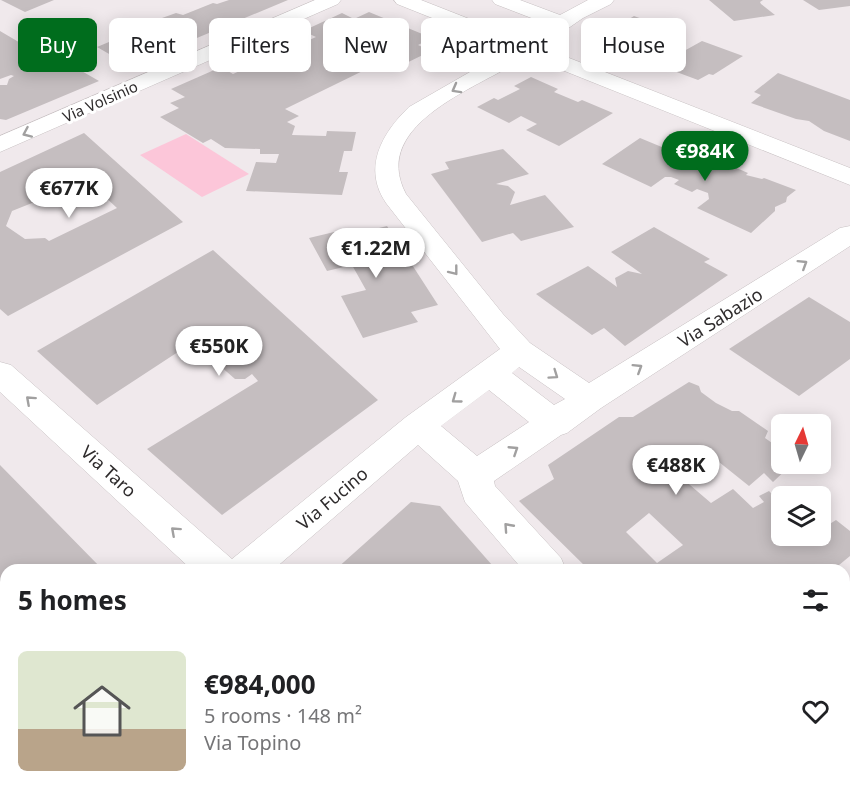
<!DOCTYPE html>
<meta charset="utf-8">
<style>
body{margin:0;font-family:"Noto Sans",sans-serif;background:#f2f2f2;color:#202124;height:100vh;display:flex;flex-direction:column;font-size:22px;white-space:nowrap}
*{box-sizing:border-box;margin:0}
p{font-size:20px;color:#757577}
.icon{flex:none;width:33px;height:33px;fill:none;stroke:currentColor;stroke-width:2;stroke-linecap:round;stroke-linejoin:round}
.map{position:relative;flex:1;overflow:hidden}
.sheet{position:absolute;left:0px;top:564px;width:850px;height:236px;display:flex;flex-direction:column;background:#fff;border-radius:18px 18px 0 0;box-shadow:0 3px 15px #0003}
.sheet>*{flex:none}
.banner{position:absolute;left:18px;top:18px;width:814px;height:54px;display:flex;gap:12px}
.needle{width:39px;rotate:5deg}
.tools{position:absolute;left:771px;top:414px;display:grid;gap:12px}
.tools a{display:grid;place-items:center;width:60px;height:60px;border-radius:9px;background:#fff;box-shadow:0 3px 15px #0003;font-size:30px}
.price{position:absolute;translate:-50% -51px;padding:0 14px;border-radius:21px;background:#fff;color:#222;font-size:20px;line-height:39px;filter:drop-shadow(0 2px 3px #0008)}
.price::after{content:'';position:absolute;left:50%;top:36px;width:18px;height:14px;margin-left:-9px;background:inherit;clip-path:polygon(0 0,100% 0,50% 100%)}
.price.on{background:#006d1d;color:#fff}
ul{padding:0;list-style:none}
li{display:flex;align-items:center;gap:18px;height:150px;padding:0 18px}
li span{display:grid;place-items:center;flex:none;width:168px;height:120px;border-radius:9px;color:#555}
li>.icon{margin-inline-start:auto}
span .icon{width:72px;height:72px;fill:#fffc;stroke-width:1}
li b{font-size:26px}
h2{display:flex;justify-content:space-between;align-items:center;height:72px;padding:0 18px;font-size:26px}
.chip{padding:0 21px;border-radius:9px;background:#fff;box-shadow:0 3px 15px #0003;font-size:21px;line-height:54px}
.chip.on{background:#006d1d;color:#fff}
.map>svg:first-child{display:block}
.green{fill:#fcc6d9}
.building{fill:#c5bec0;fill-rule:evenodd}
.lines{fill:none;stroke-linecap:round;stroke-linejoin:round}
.minor-casing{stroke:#c7c0c2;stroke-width:1}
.minor{fill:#fff;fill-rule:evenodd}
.oneway{stroke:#a1a0a0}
.labels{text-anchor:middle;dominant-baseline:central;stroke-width:6;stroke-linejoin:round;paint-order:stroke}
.far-street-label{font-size:15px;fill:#2f2c2d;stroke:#fff}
.street-label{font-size:18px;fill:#2f2c2d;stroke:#fff}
</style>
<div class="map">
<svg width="850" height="799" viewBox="0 0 850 799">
<rect width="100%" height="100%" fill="#f0e9ec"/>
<path class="green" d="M186,134L249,174L202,197L140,155Z"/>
<g class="building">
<path d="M1,0H54L25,12Z"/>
<path d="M229,0H288L130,66L97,47L128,34L123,32L176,13L183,15L213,3L217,4Z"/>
<path d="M709,0H763L760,2L761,4L775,15L734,21Z"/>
<path d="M803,0H850V6L819,10Z"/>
<path d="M369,12L432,38L418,45L431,51L394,69L379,63L285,109L299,116L287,122L295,126L292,135L326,136L327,131L356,132L352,151H344L339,172H348L342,195L246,191L256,162L276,163L279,154H260V149L225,148L211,139L203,143L160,117L179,108L170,103L185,97L171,89L221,67L233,74L316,37L303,31L342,13L354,19Z"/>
<path d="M634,16L675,31L656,41L680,45V50L684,51L702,41L743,56L713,75L709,74L698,80L596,42L609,36L605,34Z"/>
<path d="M0,31L51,61L59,58L99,81L6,120L0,119V85H7L9,79L14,76L11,75L0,79Z"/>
<path d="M778,73L850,100V141L824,131L809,121L796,119L751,103L761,95L754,92Z"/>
<path d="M531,77L558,89L554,92L578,102L582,100L613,113L559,146L526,130L537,124L521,116L509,123L477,107L494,98L498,100L520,89L514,86Z"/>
<path d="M84,133L183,222L8,316L0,309V172ZM79,180L96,197L103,195L117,208L49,241L45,238L25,239L6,226L12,211L62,191L63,187Z"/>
<path d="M640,138L669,150L675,146L688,152L693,149L748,173L746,175L762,179L764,178L796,190L787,197L786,202L775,207V211L751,233L697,208L709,199L708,193L697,189L692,192L674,184L679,180L671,177H665L651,187L602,164Z"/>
<path d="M503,149L529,174L496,184L508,186L515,192L510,205L545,195L574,227L521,241L513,233L482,242L431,174L449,169L445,162Z"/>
<path d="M387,226L438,305L411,312L418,322L363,338L341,296L366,290L352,265L327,271L309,238L351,228L355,234Z"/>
<path d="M654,227L710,259L704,262L728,275L625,346L604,328L592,335L536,294L588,266L617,287L615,278L628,271L642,274L611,252Z"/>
<path d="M213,250L378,400L222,515L147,449L258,381L252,374L245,379H235L203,351L206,343L217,338L210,331L97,405L37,351Z"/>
<path d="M809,297L850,322V359L799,396L729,349Z"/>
<path d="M689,382L699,386L701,392L716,403L732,411H739L768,431L765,438L782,450V464H792L773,482L764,473L749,486L719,462L714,466L692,463L676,473L711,503L733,489L753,508L764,502L759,496L769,491L772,494L778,492L793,496H782V536H820V530L836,520L850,531V556L833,570H589L519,501L554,479L548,465L619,417H633ZM649,513L683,545L657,563L626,532Z"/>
<path d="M0,465L103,570H6V682L0,687Z"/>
<path d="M411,502L440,506L492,565L487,570H335Z"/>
<path d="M844,739L850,745V799H804L799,794H844Z"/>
<path d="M119,794H313L319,799H124Z"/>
<path d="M462,794H590L584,799H466Z"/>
</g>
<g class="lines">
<defs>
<g id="minor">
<path d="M315,0H341L338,4L0,152V136Z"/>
<path d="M394,0H421L523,40L547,24L495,4L492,0H520L560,15L588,0H614L611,4L583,18L541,47L850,168V185L527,56C484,86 368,122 406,194L503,314L530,343L589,383L840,228L850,226V246L601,408L567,433L561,435L494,481L495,486L561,558L566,570H523L465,502L458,481L418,445L273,570H192L0,392V362L11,365L232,559L406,417L500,349L386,203C362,168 382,133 409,107L510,49L397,4ZM519,367L565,399L554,405L512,373ZM489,390L529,422L477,456L441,426Z"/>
<path d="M6,746V793L0,796V749Z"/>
<path d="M730,794H780L782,799H732Z"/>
</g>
</defs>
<use href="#minor" class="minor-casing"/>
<use href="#minor" class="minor"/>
</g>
<defs><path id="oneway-chevron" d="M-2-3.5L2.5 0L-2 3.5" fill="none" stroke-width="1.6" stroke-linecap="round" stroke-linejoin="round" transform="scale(1.5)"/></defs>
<g class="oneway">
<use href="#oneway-chevron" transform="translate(456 89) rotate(151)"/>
<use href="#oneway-chevron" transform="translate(27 133) rotate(156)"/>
<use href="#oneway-chevron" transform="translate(803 264) rotate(-32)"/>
<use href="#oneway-chevron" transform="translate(454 271) rotate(52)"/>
<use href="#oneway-chevron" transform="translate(638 368) rotate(-32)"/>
<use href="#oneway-chevron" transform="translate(554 375) rotate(35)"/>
<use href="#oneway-chevron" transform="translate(456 399) rotate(144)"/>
<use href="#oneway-chevron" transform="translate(30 400) rotate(-138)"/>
<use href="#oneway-chevron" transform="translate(514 450) rotate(-33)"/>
<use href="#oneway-chevron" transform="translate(508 527) rotate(-132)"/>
<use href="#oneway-chevron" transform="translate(175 531) rotate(-138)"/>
</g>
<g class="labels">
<g class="far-street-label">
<text transform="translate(100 101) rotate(-24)">Via Volsinio</text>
</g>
<g class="street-label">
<text transform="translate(720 317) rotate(-32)">Via Sabazio</text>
<text transform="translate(109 471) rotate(42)">Via Taro</text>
<text transform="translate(332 498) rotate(-40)">Via Fucino</text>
</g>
</g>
</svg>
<div class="tools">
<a><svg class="needle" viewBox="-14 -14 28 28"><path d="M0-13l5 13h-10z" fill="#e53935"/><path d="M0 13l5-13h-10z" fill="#757577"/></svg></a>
<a><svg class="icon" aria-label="layers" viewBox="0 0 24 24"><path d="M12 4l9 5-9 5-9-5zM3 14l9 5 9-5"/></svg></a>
</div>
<b class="price on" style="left:705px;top:182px">€984K</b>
<b class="price" style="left:69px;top:219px">€677K</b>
<b class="price" style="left:376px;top:279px">€1.22M</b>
<b class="price" style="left:219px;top:377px">€550K</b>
<b class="price" style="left:676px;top:496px">€488K</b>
<div class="banner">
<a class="chip on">Buy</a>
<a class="chip">Rent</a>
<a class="chip">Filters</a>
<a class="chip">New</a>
<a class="chip">Apartment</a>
<a class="chip">House</a>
</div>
<section class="sheet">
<h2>5 homes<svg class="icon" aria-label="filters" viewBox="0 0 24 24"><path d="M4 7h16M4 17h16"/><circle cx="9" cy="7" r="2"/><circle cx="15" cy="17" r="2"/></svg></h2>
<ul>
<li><span style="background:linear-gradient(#dfe7d0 65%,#b9a48a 0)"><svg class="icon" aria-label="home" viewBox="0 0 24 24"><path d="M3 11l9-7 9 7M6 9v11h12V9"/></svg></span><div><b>€984,000</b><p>5 rooms · 148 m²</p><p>Via Topino</p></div><svg class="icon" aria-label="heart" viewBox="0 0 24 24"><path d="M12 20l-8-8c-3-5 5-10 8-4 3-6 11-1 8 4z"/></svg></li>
</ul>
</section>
</div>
